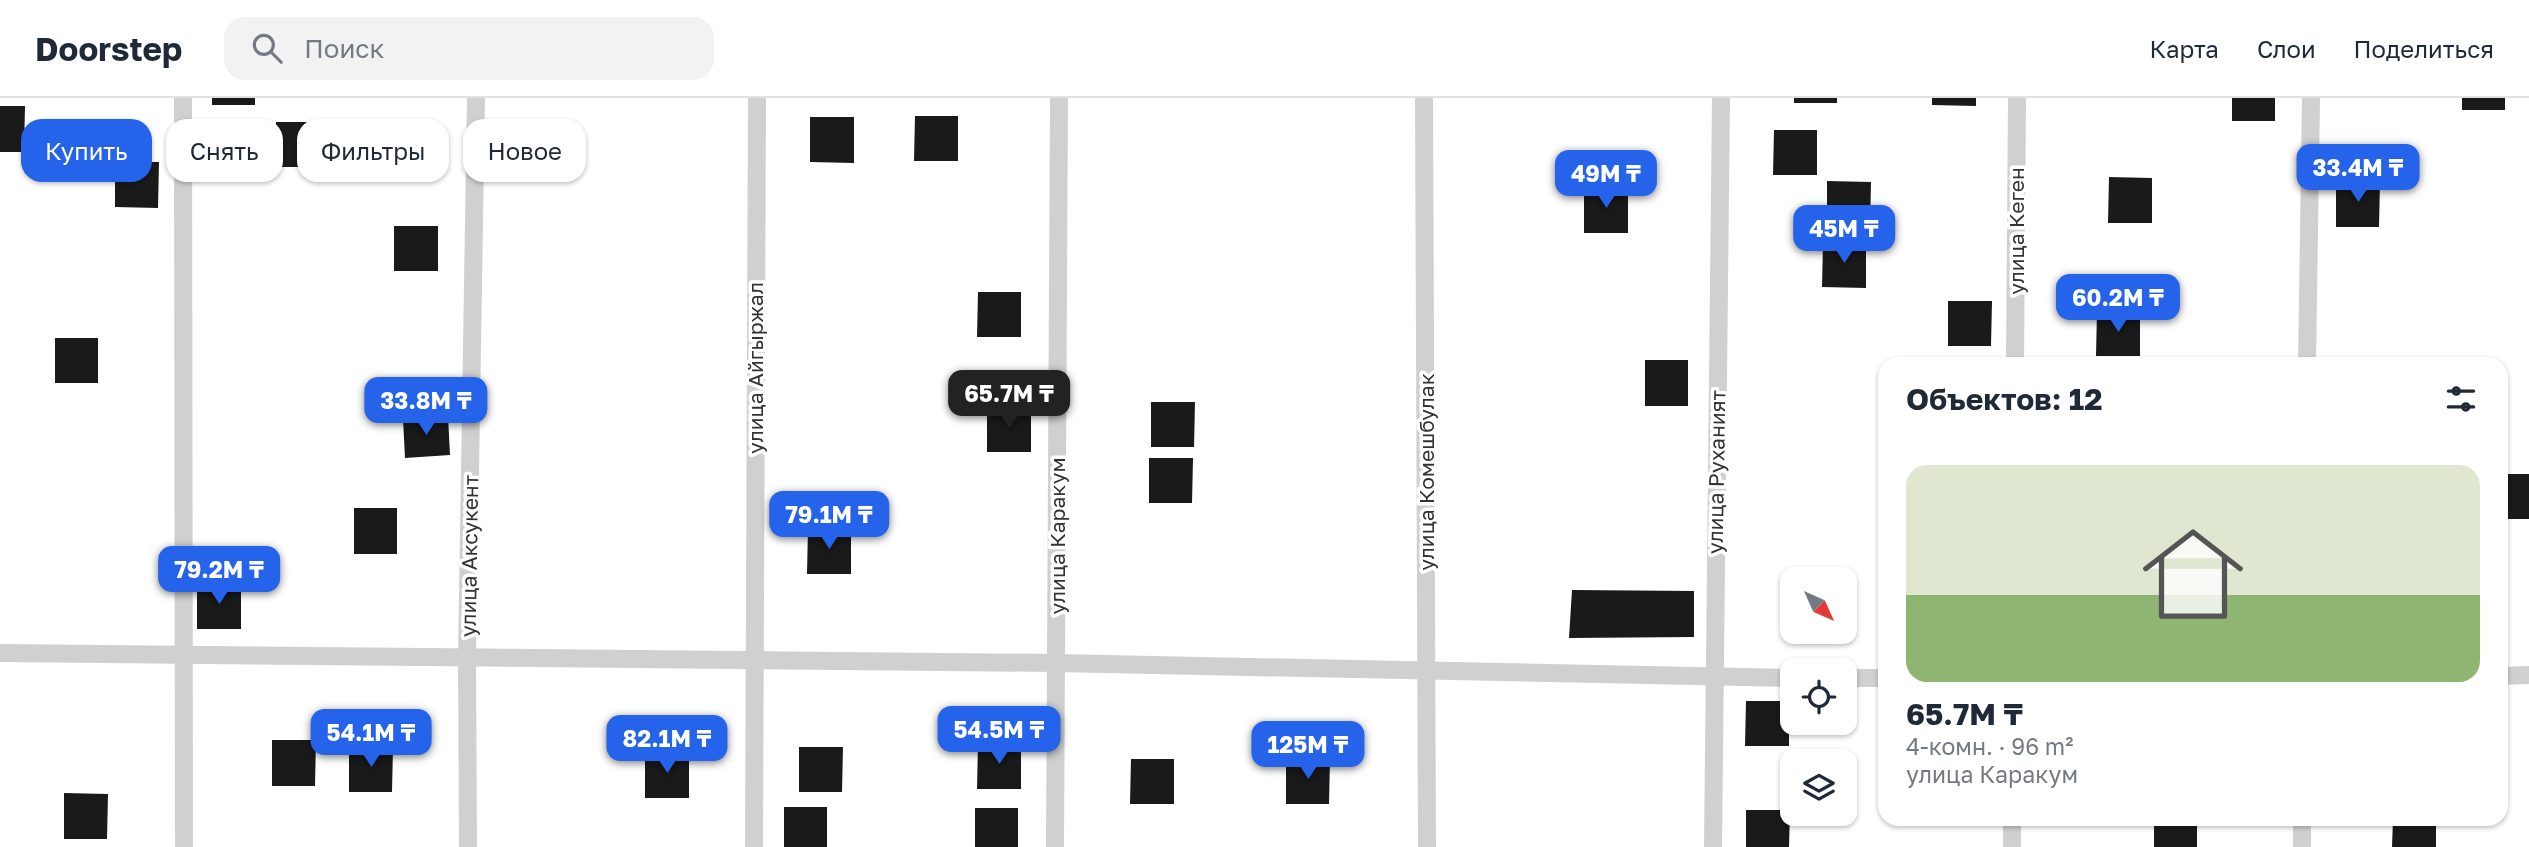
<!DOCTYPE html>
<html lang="ru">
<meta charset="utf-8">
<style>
body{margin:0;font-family:"Golos Text",sans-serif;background:#f2f2f3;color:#1f2937;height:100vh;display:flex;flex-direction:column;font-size:26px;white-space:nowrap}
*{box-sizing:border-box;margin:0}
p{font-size:23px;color:#747a83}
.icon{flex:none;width:38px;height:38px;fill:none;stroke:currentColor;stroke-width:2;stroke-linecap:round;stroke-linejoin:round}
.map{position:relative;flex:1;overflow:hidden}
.sheet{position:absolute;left:1878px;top:259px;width:630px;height:469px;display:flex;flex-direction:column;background:#fff;border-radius:21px;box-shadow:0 2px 5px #0004}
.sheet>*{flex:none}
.top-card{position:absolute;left:21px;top:21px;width:665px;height:63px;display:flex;gap:14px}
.needle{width:46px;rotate:135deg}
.tools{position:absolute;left:1780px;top:469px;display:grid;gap:14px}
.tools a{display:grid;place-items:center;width:77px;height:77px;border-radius:14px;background:#fff;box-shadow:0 2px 5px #0004;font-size:35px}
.price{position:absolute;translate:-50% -60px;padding:0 16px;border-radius:14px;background:#2563eb;color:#fff;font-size:23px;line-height:46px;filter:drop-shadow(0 2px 4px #0008)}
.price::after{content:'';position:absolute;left:50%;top:42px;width:21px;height:16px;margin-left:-10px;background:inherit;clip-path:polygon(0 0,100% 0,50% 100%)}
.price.on{background:#222;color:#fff}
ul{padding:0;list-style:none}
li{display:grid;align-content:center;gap:14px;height:371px;padding:0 28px}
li+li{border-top:2px solid #e0e1e3}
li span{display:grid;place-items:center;height:217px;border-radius:21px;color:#555}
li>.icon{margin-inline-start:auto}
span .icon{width:126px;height:126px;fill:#fffc;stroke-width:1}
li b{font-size:30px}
h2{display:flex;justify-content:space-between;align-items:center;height:84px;padding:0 28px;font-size:30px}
.pill{padding:0 24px;border-radius:21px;background:#fff;box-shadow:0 2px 5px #0004;font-size:24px;line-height:63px}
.pill.on{background:#2563eb;color:#fff}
header{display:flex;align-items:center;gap:42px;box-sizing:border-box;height:98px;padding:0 35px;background:#fff;border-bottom:2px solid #e0e1e3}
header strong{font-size:33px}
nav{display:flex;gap:38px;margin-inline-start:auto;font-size:24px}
.search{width:490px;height:63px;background:#f2f2f3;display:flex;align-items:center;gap:18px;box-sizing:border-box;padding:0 24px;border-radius:21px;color:#747a83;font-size:26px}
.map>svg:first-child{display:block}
.building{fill:#1a1a1a}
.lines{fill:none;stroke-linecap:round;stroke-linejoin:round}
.minor{stroke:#d0d0d0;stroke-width:18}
.labels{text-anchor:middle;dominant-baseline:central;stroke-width:7;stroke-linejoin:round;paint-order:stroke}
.street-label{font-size:21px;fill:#333;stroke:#fff}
</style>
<header>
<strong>Doorstep</strong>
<div class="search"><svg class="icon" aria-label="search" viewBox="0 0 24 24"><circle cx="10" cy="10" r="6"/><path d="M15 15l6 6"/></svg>Поиск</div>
<nav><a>Карта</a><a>Слои</a><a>Поделиться</a></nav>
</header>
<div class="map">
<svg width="2529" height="749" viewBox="0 0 2529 749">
<rect width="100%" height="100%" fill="#fff"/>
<g class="building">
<rect x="212" y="0" width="43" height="7"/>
<rect x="1794" y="0" width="43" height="5"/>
<path d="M1932,0H1976V8L1932,7Z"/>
<rect x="2232" y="0" width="43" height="23"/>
<rect x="2462" y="0" width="43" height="12"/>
<path d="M0,8H25L24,54H0Z"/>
<path d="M915,18H958V63H914Z"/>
<path d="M810,19H854V65L810,64Z"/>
<rect x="276" y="24" width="43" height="45"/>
<path d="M1774,32H1817V77H1773Z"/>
<path d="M115,64H159L158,110L115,109Z"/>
<path d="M2109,79L2152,80V125H2108Z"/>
<path d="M1827,83L1871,84L1870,129H1827Z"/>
<path d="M2336,83L2380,84L2379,129H2336Z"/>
<rect x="1584" y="89" width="44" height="46"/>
<rect x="394" y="128" width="44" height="45"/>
<path d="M1823,144H1866V190L1822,189Z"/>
<path d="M978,194H1021V239H977Z"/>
<path d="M1948,203H1992L1991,248H1948Z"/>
<path d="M2097,213H2140V258H2096Z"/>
<rect x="55" y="240" width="43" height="45"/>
<rect x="1645" y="262" width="43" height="46"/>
<path d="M1151,304H1195L1194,349H1151Z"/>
<rect x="987" y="309" width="44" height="45"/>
<path d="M448,318L450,357L405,360L403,321Z"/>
<path d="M1149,360H1193L1192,405H1149Z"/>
<rect x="2501" y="376" width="28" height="45"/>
<rect x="354" y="410" width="43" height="46"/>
<path d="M808,430H851V476H807Z"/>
<rect x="197" y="486" width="44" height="45"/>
<path d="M1572,492L1694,493V539L1569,540Z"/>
<path d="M1746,603H1789V648H1745Z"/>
<path d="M272,642H316L315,688H272Z"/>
<path d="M978,645L1021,646V691H977Z"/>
<path d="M349,649H393L392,694H349Z"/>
<path d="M799,649H843L842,694H799Z"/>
<rect x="645" y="654" width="44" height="46"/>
<path d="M1286,660L1330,661L1329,706H1286Z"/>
<path d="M1131,661H1174V706H1130Z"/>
<path d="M64,695L108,696L107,741H64Z"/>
<rect x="784" y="709" width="43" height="40"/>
<rect x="975" y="710" width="43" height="39"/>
<path d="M1746,712H1790L1789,749H1746Z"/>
<path d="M2393,721H2436V749H2392Z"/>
<rect x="2154" y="727" width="43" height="22"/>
</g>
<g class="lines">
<g class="minor">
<path d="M183,0L184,749"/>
<path d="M1424,0L1427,749"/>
<path d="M2015,266L2017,0"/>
<path d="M2307,266L2311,0"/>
<path d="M0,555L1057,565L1792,580"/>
<path d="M2501,578L2529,577"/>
<path d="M1844,580H1885"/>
<path d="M468,749L467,561L476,0"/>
<path d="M754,749L757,0"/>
<path d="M1055,749L1059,0"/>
<path d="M1713,749L1721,0"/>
<path d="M2012,749V721"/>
<path d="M2302,749V721"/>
</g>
</g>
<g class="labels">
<g class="street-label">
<text transform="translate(2016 133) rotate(-90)">улица Кеген</text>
<text transform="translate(755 270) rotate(-90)">улица Айгыржал</text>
<text transform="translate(1426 374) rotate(-90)">улица Комешбулак</text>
<text transform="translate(1716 374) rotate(-89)">улица Руханият</text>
<text transform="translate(1057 438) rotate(-90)">улица Каракум</text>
<text transform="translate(469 458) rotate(-89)">улица Аксукент</text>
</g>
</g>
</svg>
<div class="tools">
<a><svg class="needle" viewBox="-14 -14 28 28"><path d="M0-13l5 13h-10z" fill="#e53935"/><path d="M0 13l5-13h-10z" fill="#747a83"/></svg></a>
<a><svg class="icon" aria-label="locate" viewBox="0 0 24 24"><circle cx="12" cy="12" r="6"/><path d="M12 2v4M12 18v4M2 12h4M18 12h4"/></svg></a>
<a><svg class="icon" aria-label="layers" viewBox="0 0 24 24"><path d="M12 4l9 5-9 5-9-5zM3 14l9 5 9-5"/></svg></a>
</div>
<b class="price" style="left:2358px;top:106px">33.4M ₸</b>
<b class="price" style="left:1606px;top:112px">49M ₸</b>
<b class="price" style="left:1844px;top:167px">45M ₸</b>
<b class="price" style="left:2118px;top:236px">60.2M ₸</b>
<b class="price on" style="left:1009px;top:332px">65.7M ₸</b>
<b class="price" style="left:426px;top:339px">33.8M ₸</b>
<b class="price" style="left:829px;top:453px">79.1M ₸</b>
<b class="price" style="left:219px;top:508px">79.2M ₸</b>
<b class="price" style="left:999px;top:668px">54.5M ₸</b>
<b class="price" style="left:371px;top:671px">54.1M ₸</b>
<b class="price" style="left:667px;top:677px">82.1M ₸</b>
<b class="price" style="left:1308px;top:683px">125M ₸</b>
<div class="top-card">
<a class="pill on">Купить</a>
<a class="pill">Снять</a>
<a class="pill">Фильтры</a>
<a class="pill">Новое</a>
</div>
<section class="sheet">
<h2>Объектов: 12<svg class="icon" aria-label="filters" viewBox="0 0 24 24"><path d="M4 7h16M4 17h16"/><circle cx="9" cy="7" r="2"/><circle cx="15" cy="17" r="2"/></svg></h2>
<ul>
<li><span style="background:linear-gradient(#dfe7d0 60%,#8fb573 0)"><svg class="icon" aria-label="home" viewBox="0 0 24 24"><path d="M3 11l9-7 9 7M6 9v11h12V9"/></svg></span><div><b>65.7M ₸</b><p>4-комн. · 96 m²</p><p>улица Каракум</p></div></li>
</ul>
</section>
</div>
